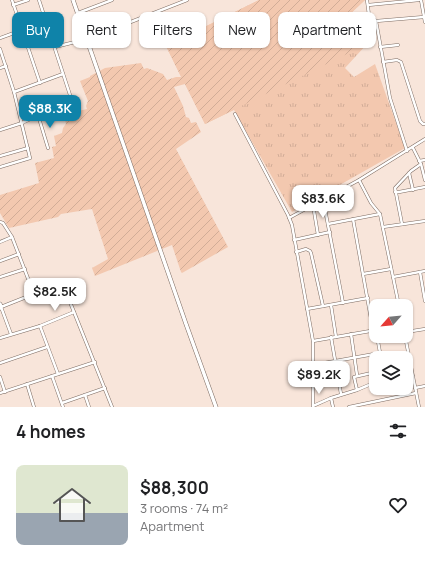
<!DOCTYPE html>
<meta charset="utf-8">
<style>
body{margin:0;font-family:Manrope,sans-serif;background:#f6f6f6;color:#202124;height:100vh;display:flex;flex-direction:column;font-size:15px;white-space:nowrap}
*{box-sizing:border-box;margin:0}
p{font-size:13px;color:#757577}
.icon{flex:none;width:22px;height:22px;fill:none;stroke:currentColor;stroke-width:2;stroke-linecap:round;stroke-linejoin:round}
.map{position:relative;height:407px;overflow:hidden}
.sheet{display:flex;flex-direction:column;background:#fff;flex:1}
.sheet>*{flex:none}
.guide{position:absolute;left:12px;top:12px;width:401px;height:36px;display:flex;gap:8px}
.needle{width:26px;rotate:243deg}
.controls{position:absolute;left:369px;top:299px;display:grid;gap:8px}
.controls a{display:grid;place-items:center;width:44px;height:44px;border-radius:8px;background:#fff;box-shadow:0 1px 3px #0004;font-size:20px}
.price{position:absolute;translate:-50% -34px;padding:0 9px;border-radius:8px;background:#fff;color:#222;font-size:13px;line-height:26px;filter:drop-shadow(0 1px 2px #0008)}
.price::after{content:'';position:absolute;left:50%;top:24px;width:12px;height:9px;margin-left:-6px;background:inherit;clip-path:polygon(0 0,100% 0,50% 100%)}
.price.selected{background:#0f83a9;color:#fff}
ul{padding:0;list-style:none}
li{display:flex;align-items:center;gap:12px;height:100px;padding:0 16px}
li span{display:grid;place-items:center;flex:none;width:112px;height:80px;border-radius:8px;color:#555}
li>.icon{margin-inline-start:auto}
span .icon{width:48px;height:48px;fill:#fffc;stroke-width:1}
li b{font-size:17px}
h2{display:flex;justify-content:space-between;align-items:center;height:48px;padding:0 16px;font-size:17px}
.tag{padding:0 14px;border-radius:8px;background:#fff;box-shadow:0 1px 3px #0004;font-size:14px;line-height:36px}
.tag.selected{background:#0f83a9;color:#fff}
.map>svg:first-child{display:block}
.grass{fill:url(#grass-tufts)}
.garden{fill:url(#garden-furrows)}
.lines{fill:none;stroke-linecap:round;stroke-linejoin:round}
.minor-casing{stroke:#7d6c63;stroke-width:3.5}
.tertiary-casing{stroke:#7d6c63;stroke-width:4.5}
.secondary-casing{stroke:#7d6c63;stroke-width:4.5}
.minor{stroke:#fff;stroke-width:2.5}
.tertiary{stroke:#fff;stroke-width:3.5}
.secondary{stroke:#fff;stroke-width:3.5}
</style>
<div class="map">
<svg width="425" height="407" viewBox="0 0 425 407">
<defs>
<pattern id="grass-tufts" width="24" height="20" patternUnits="userSpaceOnUse"><rect width="24" height="20" fill="#f3c8af"/><path d="M3 7l-1-3M5 7V3M7 7l1-3M15 17l-1-3M17 17v-4M19 17l1-3" fill="none" stroke="#d1ac97"/></pattern>
<pattern id="garden-furrows" width="10" height="10" patternUnits="userSpaceOnUse"><rect width="10" height="10" fill="#f3c8af"/><path d="M-1 1l2-2M0 10L10 0M9 11l2-2" fill="none" stroke="#d1ac97"/></pattern>
</defs>
<rect width="100%" height="100%" fill="#f8e5da"/>
<path class="grass" d="M259,0H365L349,15L367,44L345,68L354,77L375,64L405,148L292,212L234,110L205,124L166,46Z"/>
<path class="garden" d="M259,0H365L349,15L367,44L205,124L185,84L174,87L183,106L186,117L189,118L191,123L196,122L201,132L176,149L228,247L182,273L181,272L172,245L95,276L92,268L108,259L92,209L61,214L58,217L9,228L0,213V195L39,183L35,163L54,158L52,147L56,146L54,136L62,133L63,128L66,124L64,115L74,112L87,109L86,106L88,101L80,81L90,77V76L105,68L141,63L144,69L147,68L163,74L167,80L176,77H181L166,46Z"/>
<g class="lines">
<defs>
<g id="minor">
<path d="M12,0L40,83"/>
<path d="M367,0L369,15L376,21L390,98L407,151"/>
<path d="M421,0L425,22"/>
<path d="M13,5L28,0"/>
<path d="M368,5L419,0"/>
<path d="M78,13L112,0"/>
<path d="M376,21L424,17"/>
<path d="M0,38L22,30"/>
<path d="M55,47L87,39L187,0"/>
<path d="M380,47L398,45"/>
<path d="M0,49L14,92L30,158L0,167"/>
<path d="M383,62L397,60L401,62L420,121L423,124H425"/>
<path d="M0,68L6,66"/>
<path d="M14,92L63,74"/>
<path d="M235,114L288,215L292,225L313,341V407"/>
<path d="M38,115L48,148"/>
<path d="M0,130L22,123L70,100L71,98L39,0"/>
<path d="M413,148L421,164L425,180"/>
<path d="M0,156L28,148"/>
<path d="M419,161L425,160"/>
<path d="M409,173L413,190"/>
<path d="M359,180L371,203L380,214L399,306"/>
<path d="M395,192H399L425,187"/>
<path d="M323,199L343,303"/>
<path d="M313,205L318,235"/>
<path d="M289,218L359,180L425,139"/>
<path d="M353,219L373,330"/>
<path d="M0,222L3,223L12,237L34,294"/>
<path d="M328,224L380,214"/>
<path d="M402,224L395,188L411,171L421,164"/>
<path d="M383,227L425,221"/>
<path d="M294,240L330,232"/>
<path d="M0,242L12,237"/>
<path d="M296,252L306,249L310,251L311,253L323,306"/>
<path d="M0,261L19,254"/>
<path d="M420,272L425,301"/>
<path d="M363,274L391,269"/>
<path d="M0,277L25,269"/>
<path d="M393,277L425,271"/>
<path d="M331,305L336,337"/>
<path d="M307,309L368,298"/>
<path d="M40,326L58,374"/>
<path d="M406,332L425,329"/>
<path d="M11,334L1,307L54,286L62,287L65,290L74,312L112,407"/>
<path d="M351,334L357,375"/>
<path d="M377,336L381,358"/>
<path d="M405,336L419,407"/>
<path d="M331,337L341,394"/>
<path d="M0,338L40,326L74,312"/>
<path d="M313,341L376,330"/>
<path d="M0,363L47,347"/>
<path d="M313,365L380,353"/>
<path d="M52,376L63,407"/>
<path d="M406,376H413"/>
<path d="M0,377L5,392"/>
<path d="M27,384L34,407"/>
<path d="M415,388L425,386"/>
<path d="M357,390L354,377L376,372"/>
<path d="M0,393L95,362"/>
<path d="M85,395L89,407"/>
<path d="M62,403L105,388"/>
<path d="M313,406L331,398"/>
<path d="M333,407L331,398L357,390L376,382"/>
<path d="M349,407L416,393"/>
</g>
<path id="tertiary" d="M73,0L186,324L216,407"/>
<path id="secondary" d="M0,304L1,307L0,308"/>
</defs>
<use href="#minor" class="minor-casing"/>
<use href="#tertiary" class="tertiary-casing"/>
<use href="#secondary" class="secondary-casing"/>
<use href="#minor" class="minor"/>
<use href="#tertiary" class="tertiary"/>
<use href="#secondary" class="secondary"/>
</g>
</svg>
<div class="controls">
<a><svg class="needle" viewBox="-14 -14 28 28"><path d="M0-13l5 13h-10z" fill="#e53935"/><path d="M0 13l5-13h-10z" fill="#757577"/></svg></a>
<a><svg class="icon" aria-label="layers" viewBox="0 0 24 24"><path d="M12 4l9 5-9 5-9-5zM3 14l9 5 9-5"/></svg></a>
</div>
<b class="price selected" style="left:50px;top:129px">$88.3K</b>
<b class="price" style="left:323px;top:219px">$83.6K</b>
<b class="price" style="left:55px;top:312px">$82.5K</b>
<b class="price" style="left:319px;top:395px">$89.2K</b>
<div class="guide">
<a class="tag selected">Buy</a>
<a class="tag">Rent</a>
<a class="tag">Filters</a>
<a class="tag">New</a>
<a class="tag">Apartment</a>
</div>
</div>
<section class="sheet">
<h2>4 homes<svg class="icon" aria-label="filters" viewBox="0 0 24 24"><path d="M4 7h16M4 17h16"/><circle cx="9" cy="7" r="2"/><circle cx="15" cy="17" r="2"/></svg></h2>
<ul>
<li><span style="background:linear-gradient(#dfe7d0 60%,#9aa5b1 0)"><svg class="icon" aria-label="home" viewBox="0 0 24 24"><path d="M3 11l9-7 9 7M6 9v11h12V9"/></svg></span><div><b>$88,300</b><p>3 rooms · 74 m²</p><p>Apartment</p></div><svg class="icon" aria-label="heart" viewBox="0 0 24 24"><path d="M12 20l-8-8c-3-5 5-10 8-4 3-6 11-1 8 4z"/></svg></li>
</ul>
</section>
